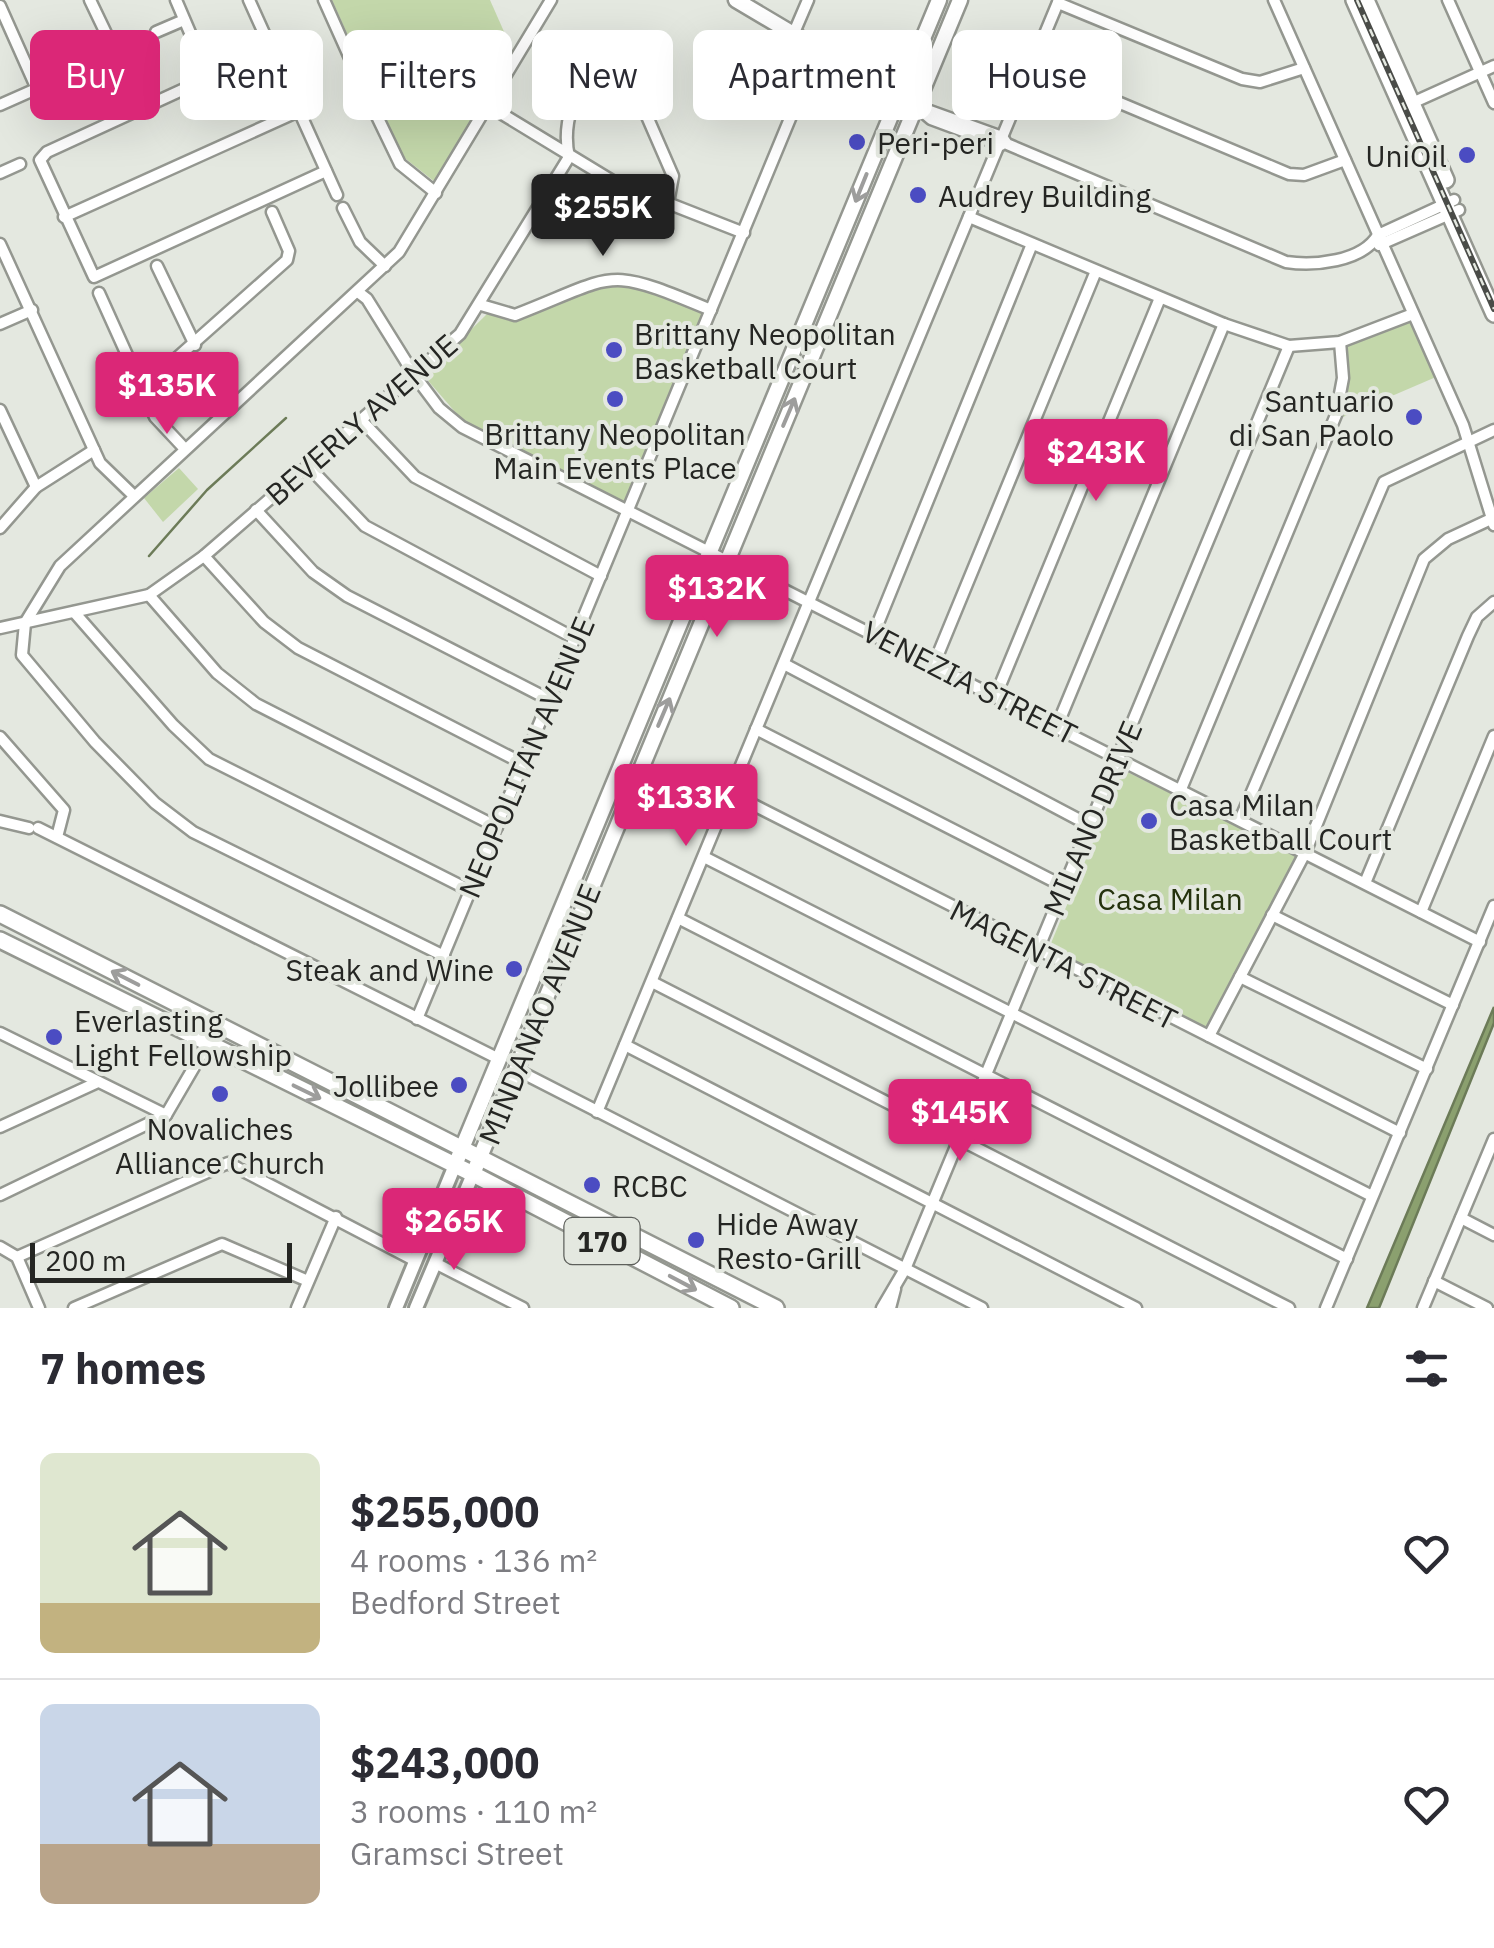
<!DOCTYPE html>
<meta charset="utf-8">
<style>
body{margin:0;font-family:"IBM Plex Sans",sans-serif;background:#f2f2f3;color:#2b2b33;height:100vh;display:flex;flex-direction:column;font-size:38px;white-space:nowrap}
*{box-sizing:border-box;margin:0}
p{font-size:32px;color:#7c7c81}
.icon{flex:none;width:55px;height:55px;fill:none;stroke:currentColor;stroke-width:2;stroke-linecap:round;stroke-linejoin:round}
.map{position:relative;height:1308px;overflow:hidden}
.sheet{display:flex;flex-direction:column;background:#fff;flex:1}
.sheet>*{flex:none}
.banner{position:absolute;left:30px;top:30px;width:1435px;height:90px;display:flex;gap:20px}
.scale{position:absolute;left:30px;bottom:25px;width:262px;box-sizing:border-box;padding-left:10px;border:5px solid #252623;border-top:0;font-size:28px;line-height:35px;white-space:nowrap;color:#252623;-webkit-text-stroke:8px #e4e8e0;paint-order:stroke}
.price{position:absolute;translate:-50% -85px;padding:0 22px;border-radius:10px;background:#db2777;color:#fff;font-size:32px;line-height:65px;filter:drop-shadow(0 2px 5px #0008)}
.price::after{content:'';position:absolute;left:50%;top:60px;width:30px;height:22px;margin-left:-15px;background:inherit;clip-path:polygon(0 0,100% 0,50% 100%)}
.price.current{background:#222;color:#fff}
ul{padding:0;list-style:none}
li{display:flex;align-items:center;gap:30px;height:250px;padding:0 40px}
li+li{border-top:2px solid #e1e1e2}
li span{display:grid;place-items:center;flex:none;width:280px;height:200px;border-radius:15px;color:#555}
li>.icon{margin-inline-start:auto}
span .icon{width:120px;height:120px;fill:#fffc;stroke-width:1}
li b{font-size:42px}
h2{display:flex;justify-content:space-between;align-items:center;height:120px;padding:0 40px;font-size:42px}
.pill{padding:0 35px;border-radius:15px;background:#fff;box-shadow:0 10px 40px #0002;font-size:35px;line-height:90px}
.pill.current{background:#db2777;color:#fff}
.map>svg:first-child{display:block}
.green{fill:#c3d7aa}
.water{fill:#8ba06f;stroke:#6c7b58;stroke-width:2.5}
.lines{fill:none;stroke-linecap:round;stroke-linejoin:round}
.stream{stroke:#6c7b58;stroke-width:2.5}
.minor-casing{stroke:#949790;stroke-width:15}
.tertiary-casing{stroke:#949790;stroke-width:18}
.secondary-casing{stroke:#949790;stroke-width:19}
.primary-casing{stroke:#949790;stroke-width:20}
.minor{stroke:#fff;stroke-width:10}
.tertiary{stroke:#fff;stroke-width:12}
.secondary{stroke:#fff;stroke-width:14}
.primary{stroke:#fff;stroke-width:15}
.rail-casing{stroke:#4a4c48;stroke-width:6}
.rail{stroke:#e4e8e0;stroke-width:2.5;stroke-dasharray:8;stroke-linecap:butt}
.oneway{stroke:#9d9d9c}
.poi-dot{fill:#4b4cc2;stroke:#e4e8e0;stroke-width:4}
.labels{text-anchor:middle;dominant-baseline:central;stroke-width:8;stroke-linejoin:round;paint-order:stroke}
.shield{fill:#e4e8e0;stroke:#5e605c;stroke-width:2.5}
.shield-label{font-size:28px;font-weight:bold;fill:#252623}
.poi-label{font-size:30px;fill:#252623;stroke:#e4e8e0;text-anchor:start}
.street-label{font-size:30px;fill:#252623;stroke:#e4e8e0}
.park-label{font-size:30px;fill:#24320d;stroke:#e4e8e0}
</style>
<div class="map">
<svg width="1494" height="1308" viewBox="0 0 1494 1308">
<rect width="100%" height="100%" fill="#e4e8e0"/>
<g class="green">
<path d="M332,0H490L513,52L435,182L402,156Z"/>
<path d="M633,283L701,311L704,318L626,504L463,421L424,376L488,313L512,319L588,287Z"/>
<path d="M1413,321L1436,377L1343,417L1348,346Z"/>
<path d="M179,468L198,489L163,522L144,498Z"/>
<path d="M1123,770L1296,855L1207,1029L1049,948Z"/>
</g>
<path class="water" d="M1494,1007V1023L1379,1308H1367Z"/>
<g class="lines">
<path class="stream" d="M149,556L207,490L286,418"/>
<defs>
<g id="minor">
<path d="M90,0L113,48"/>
<path d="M176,0L209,77"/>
<path d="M249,0L337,195"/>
<path d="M324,0L367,96"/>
<path d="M1274,0L1463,425L1494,525"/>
<path d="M1448,0L1494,103"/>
<path d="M1058,3L1242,79L1260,82L1304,68"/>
<path d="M0,6L37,89"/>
<path d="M156,32L184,20"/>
<path d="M793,35L808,0"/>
<path d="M271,49L47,152L40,160L94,277L326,171"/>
<path d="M1032,66L1289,174L1304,175L1345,160"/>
<path d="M1412,103L1494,66"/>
<path d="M0,105L54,81"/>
<path d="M489,106L614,182L744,233"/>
<path d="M916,106L1002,137L1007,144L1286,262C1314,266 1362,262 1378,235L1454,200"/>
<path d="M917,107L931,119L1001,145"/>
<path d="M373,108L400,164L436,193"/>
<path d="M0,173L20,164"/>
<path d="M343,208L360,242L385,266"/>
<path d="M64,217L299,111"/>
<path d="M969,217L1224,324L1289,346L1340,342L1413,314"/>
<path d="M0,244L100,463L133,495"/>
<path d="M1379,245L1459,210"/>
<path d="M157,266L195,345"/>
<path d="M358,292L367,299L415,376L439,408L462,427L1480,942"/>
<path d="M99,293L155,417L184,448"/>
<path d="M481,305L515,315C620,274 603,265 711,310"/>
<path d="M0,324L32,310"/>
<path d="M143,388L287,260L289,251L272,212"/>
<path d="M0,410L36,487"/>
<path d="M361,420L415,477L601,576"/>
<path d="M308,466L365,526L576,639"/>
<path d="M256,510L313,572L347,596L550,700"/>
<path d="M0,528L36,487L94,450"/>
<path d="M204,556L264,622L298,648L524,764"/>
<path d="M149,595L217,673L256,704L497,827"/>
<path d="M74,612L173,725L209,759L471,891"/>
<path d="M0,628L149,595L204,556L460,334L569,157C562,126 573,86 599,67L623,68L629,75L673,176L668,203"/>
<path d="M874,633L1032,244"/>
<path d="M784,664L1089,825"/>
<path d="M934,664L1096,271"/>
<path d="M996,695L1160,298"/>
<path d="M1057,726L1224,324"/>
<path d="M756,729L1063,886"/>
<path d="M0,737L64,810L57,837"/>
<path d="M1181,789L1336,415L1343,378L1340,342"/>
<path d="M730,793L1400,1133"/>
<path d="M1240,820L1384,482L1494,430"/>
<path d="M0,821L29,828"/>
<path d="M38,828L499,1059"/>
<path d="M704,857L1372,1196"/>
<path d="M1365,883L1468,636L1477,617L1494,602"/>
<path d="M1421,912L1494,736"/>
<path d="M1272,915L1453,1005"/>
<path d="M678,918L1347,1259"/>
<path d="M444,956L193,832L155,803L95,742L22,655L25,623L60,566L399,252L551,0"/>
<path d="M1240,977L1427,1069"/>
<path d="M652,982L1289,1308"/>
<path d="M417,1019L818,51"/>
<path d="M0,1033L166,1115"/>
<path d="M1209,1036L1305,853L1424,559L1448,539L1491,519"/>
<path d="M625,1045L1136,1308"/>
<path d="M515,1069L982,1308"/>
<path d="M597,1112L1059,0"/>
<path d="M0,1127L98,1082"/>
<path d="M0,1195L166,1115L208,1043"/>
<path d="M1461,1218L1494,1235"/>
<path d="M0,1247L17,1257L39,1308"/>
<path d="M17,1257L228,1163L416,1261"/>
<path d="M435,1263L523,1308"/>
<path d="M1434,1281L1487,1308"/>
<path d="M74,1308L222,1244L308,1281"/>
<path d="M297,1308L336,1217"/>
<path d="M882,1308L905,1269L1289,346"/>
<path d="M890,1308L895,1289"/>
<path d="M1326,1308L1494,906"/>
<path d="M1423,1308L1494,1139"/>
</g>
<g id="tertiary">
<path d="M396,1308L455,1165"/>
<path d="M416,1308L473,1174"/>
</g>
<g id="secondary">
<path d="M736,0L906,101"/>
<path d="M458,1158L939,0"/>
<path d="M473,1174L960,0"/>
</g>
<g id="primary">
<path d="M1354,0L1494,314"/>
<path d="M1366,0L1446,180"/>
<path d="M0,914L776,1308"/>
<path d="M0,940L473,1174L731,1308"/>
</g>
</defs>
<use href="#minor" class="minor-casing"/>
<use href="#tertiary" class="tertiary-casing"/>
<use href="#secondary" class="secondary-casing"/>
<use href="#primary" class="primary-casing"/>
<use href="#minor" class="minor"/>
<use href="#tertiary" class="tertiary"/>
<use href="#secondary" class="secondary"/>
<use href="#primary" class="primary"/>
<defs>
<path id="rail" d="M1357,0L1494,309"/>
</defs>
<use href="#rail" class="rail-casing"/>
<use href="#rail" class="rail"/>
</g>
<defs><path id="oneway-shaft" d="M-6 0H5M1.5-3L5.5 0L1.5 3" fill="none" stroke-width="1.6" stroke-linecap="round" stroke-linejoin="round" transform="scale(2.5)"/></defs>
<g class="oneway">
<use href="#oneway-shaft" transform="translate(861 188) rotate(112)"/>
<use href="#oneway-shaft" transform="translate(789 412) rotate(-67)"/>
<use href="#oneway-shaft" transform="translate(664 712) rotate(-67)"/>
<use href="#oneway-shaft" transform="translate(125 978) rotate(-153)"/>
<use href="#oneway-shaft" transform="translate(307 1092) rotate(26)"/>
<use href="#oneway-shaft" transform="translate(683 1283) rotate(28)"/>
</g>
<g class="poi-dot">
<circle cx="857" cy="142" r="10"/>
<circle cx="1467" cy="155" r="10"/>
<circle cx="918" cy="195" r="10"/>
<circle cx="614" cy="350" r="10"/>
<circle cx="615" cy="399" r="10"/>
<circle cx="1414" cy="417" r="10"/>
<circle cx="1149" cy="821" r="10"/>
<circle cx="514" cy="969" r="10"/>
<circle cx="54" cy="1037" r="10"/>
<circle cx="459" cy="1085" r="10"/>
<circle cx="220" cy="1094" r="10"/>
<circle cx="592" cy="1185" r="10"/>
<circle cx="696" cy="1240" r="10"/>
</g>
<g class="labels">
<rect class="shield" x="564.5" y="1218" width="75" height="46" rx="8"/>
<g class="shield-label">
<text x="602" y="1241">170</text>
</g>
<g class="poi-label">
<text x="877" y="142">Peri-peri</text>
<text x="1447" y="155" text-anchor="end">UniOil</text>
<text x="938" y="195">Audrey Building</text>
<text x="634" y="333">Brittany Neopolitan<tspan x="634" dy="34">Basketball Court</tspan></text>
<text x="1394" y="400" text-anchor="end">Santuario<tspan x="1394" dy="34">di San Paolo</tspan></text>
<text x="615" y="433" text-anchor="middle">Brittany Neopolitan<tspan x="615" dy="34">Main Events Place</tspan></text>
<text x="1169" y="804">Casa Milan<tspan x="1169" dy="34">Basketball Court</tspan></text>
<text x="494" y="969" text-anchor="end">Steak and Wine</text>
<text x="74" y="1020">Everlasting<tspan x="74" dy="34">Light Fellowship</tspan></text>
<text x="439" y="1085" text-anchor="end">Jollibee</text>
<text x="220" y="1128" text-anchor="middle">Novaliches<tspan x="220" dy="34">Alliance Church</tspan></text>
<text x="612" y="1185">RCBC</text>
<text x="716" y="1223">Hide Away<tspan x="716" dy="34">Resto-Grill</tspan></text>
</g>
<g class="street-label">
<text transform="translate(361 419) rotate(-41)">BEVERLY AVENUE</text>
<text transform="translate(970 682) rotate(27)">VENEZIA STREET</text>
<text transform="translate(526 757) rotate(-67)">NEOPOLITAN AVENUE</text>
<text transform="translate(1092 818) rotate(-67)">MILANO DRIVE</text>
<text transform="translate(1064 964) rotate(27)">MAGENTA STREET</text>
<text transform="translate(539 1014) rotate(-68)">MINDANAO AVENUE</text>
</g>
<g class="park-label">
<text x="1170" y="898">Casa Milan</text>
</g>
</g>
</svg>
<div class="scale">200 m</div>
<b class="price current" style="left:603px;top:259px">$255K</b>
<b class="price" style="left:167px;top:437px">$135K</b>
<b class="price" style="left:1096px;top:504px">$243K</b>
<b class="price" style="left:717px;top:640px">$132K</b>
<b class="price" style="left:686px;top:849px">$133K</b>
<b class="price" style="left:960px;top:1164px">$145K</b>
<b class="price" style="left:454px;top:1273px">$265K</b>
<div class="banner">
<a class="pill current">Buy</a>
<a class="pill">Rent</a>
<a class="pill">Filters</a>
<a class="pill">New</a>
<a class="pill">Apartment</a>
<a class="pill">House</a>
</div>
</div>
<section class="sheet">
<h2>7 homes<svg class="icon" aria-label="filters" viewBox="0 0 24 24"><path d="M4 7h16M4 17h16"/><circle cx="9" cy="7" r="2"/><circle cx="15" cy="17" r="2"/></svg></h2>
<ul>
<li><span style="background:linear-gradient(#dfe7d0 75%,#c2b280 0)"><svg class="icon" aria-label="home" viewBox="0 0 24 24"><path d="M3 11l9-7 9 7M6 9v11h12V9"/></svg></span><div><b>$255,000</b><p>4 rooms · 136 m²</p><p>Bedford Street</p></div><svg class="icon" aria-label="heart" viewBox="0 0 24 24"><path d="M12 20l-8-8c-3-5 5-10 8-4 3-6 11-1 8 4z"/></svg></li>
<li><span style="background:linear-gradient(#c9d6e8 70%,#b9a48a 0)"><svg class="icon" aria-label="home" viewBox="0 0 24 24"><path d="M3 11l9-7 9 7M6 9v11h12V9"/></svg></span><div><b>$243,000</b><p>3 rooms · 110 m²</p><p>Gramsci Street</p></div><svg class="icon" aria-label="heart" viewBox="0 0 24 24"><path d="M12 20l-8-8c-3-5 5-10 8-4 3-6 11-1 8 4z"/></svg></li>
</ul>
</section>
